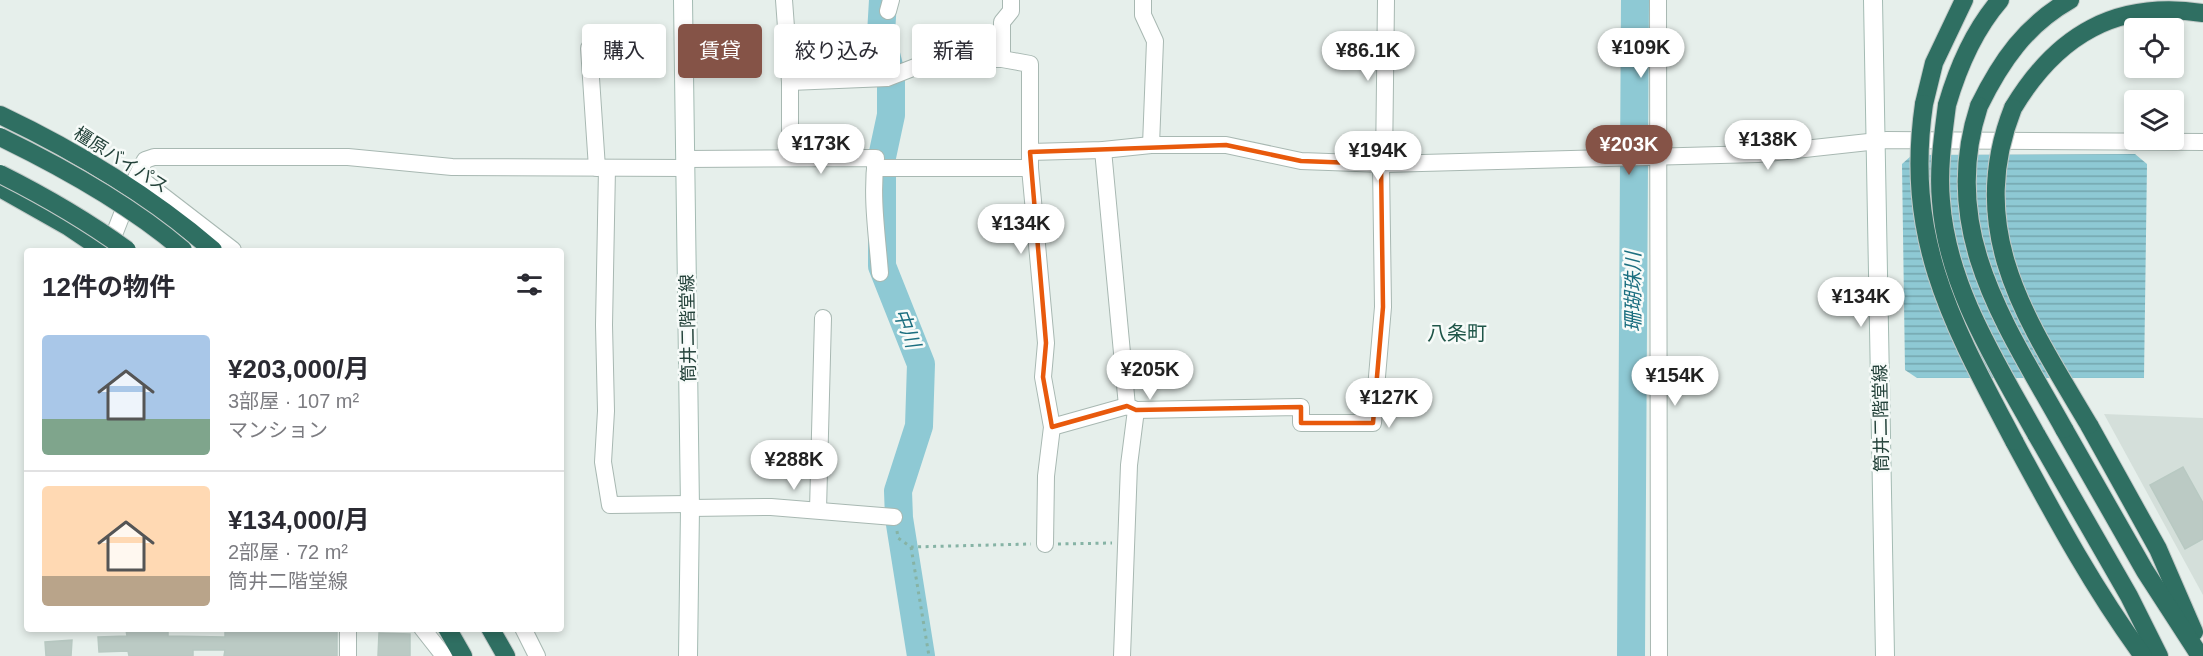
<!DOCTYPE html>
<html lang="ja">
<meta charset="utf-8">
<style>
body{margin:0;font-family:Arial,"Noto Sans JP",sans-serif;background:#f7f7f7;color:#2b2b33;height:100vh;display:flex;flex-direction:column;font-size:22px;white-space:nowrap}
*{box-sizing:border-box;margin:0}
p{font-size:20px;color:#7c7c81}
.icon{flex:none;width:33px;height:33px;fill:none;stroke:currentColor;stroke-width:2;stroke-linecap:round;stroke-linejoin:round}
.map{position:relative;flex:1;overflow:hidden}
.sheet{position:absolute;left:24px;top:248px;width:540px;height:384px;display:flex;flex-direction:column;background:#fff;border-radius:6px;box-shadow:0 3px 9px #0003}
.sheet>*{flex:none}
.banner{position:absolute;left:582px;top:24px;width:570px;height:54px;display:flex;gap:12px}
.buttons{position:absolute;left:2124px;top:18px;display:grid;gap:12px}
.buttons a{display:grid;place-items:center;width:60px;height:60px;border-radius:6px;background:#fff;box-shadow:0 3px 9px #0003;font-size:30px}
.price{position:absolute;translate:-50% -51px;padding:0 14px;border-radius:21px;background:#fff;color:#222;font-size:20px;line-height:39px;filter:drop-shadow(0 2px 3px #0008)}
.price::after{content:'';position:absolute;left:50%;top:36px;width:18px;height:14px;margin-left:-9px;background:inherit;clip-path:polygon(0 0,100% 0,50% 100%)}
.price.active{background:#855347;color:#fff}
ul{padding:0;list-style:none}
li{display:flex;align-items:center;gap:18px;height:150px;padding:0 18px}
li+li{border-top:2px solid #e1e1e2}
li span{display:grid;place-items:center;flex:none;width:168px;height:120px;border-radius:6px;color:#555}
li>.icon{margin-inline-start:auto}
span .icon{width:72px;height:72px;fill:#fffc;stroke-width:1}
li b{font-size:26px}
h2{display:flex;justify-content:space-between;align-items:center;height:72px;padding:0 18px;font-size:26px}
.chip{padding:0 21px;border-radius:6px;background:#fff;box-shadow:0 3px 9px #0003;font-size:21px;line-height:54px}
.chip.active{background:#855347;color:#fff}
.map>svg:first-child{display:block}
.built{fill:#d4dfda}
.water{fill:url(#water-rules)}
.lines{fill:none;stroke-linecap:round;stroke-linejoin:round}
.river{stroke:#8ec9d4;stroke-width:28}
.building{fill:#bbcac4;stroke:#b8c9c2;stroke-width:1.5}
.street-casing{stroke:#a8b8b2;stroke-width:18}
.secondary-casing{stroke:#a4bbb3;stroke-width:20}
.highway-casing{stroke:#c2cac8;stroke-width:20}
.path{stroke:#86b3a5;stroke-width:3;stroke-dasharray:3 4.5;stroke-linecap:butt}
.street{stroke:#fff;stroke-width:16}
.secondary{stroke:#fff;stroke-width:18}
.highway{stroke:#2f6f62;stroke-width:18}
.highway-bridge-casing{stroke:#c2cac8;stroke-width:20;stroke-linecap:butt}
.highway-bridge{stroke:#2f6f62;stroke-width:18}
.marked{fill:none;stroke:#e8590c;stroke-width:4.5;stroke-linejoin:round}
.labels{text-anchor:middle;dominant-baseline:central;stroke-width:5;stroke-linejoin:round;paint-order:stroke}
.street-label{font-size:18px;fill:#24423a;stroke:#f7fbf9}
.water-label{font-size:20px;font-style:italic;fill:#1c6f80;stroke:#f7fbf9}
.neighbourhood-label{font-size:20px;fill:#1f5548;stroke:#f7fbf9}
</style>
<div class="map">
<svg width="2203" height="656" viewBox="0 0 2203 656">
<defs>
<pattern id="water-rules" width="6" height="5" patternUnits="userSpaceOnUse" patternTransform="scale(1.5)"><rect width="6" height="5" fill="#8ec9d4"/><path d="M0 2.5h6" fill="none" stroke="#74a5ad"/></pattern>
</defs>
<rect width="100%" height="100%" fill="#e6efeb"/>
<path class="built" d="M2104,414L2203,418V595Z"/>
<path class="water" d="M2135,154L2147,164L2144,378H1917L1905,370L1902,164L1912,155Z"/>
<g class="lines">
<g class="river">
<path d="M883,0L881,34L891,74V115L882,157V266L921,364L919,426L898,491L899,518L921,656"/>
<path d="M1631,656L1635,0"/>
</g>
</g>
<g class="building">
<path d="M2183,467L2203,503V539L2185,549L2150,485Z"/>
<path d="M156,628H168V636L225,637V628H337V656H224L225,650H193V656H129L128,651L99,652L98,637L127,636L126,630Z"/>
<path d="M379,633L410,634V656H378Z"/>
<path d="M72,640L71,656H46L45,642Z"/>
</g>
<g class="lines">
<defs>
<g id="street">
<path d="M784,0L790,82V157"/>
<path d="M1143,0V15L1155,41L1151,145"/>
<path d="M1658,0L1659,656"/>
<path d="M888,11L891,0"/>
<path d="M589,48L597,168"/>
<path d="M1002,59V22L1011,11V0"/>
<path d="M790,82L887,78L928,62L962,59H1002L1030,64V168L1046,343L1043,377L1052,427L1046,476L1045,544"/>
<path d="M1103,150L1127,406L1136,410L1129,465L1122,656"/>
<path d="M1030,152L1103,150L1151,145H1226L1301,161L1384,164L1758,154L1887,140L2203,142"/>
<path d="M685,159L876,158C871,197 877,234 880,273"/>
<path d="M1384,164L1386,0"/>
<path d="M607,168L604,325L606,411L603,462L610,505L690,504"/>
<path d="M875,168H1030"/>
<path d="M137,176L145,160L154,157H348L452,167L685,168"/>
<path d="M108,250L137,176L233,250"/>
<path d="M1136,410L1301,407V423H1373L1383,307L1381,164"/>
<path d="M1052,427L1127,406"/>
<path d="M690,508L771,507L894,517"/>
<path d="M818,510L823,318"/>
<path d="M422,628L444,656"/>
<path d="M523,628L537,656"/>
<path d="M348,656V628"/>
</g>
<g id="secondary">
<path d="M683,0L690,508L688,656"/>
<path d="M1873,0L1885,656"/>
</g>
<g id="highway">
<path d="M1924,104L1934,63L1964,0"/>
<path d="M1947,105C1958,67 1974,30 2000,0"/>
<path d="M1979,106C2001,61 2026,25 2070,0"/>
<path d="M2013,108C2057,35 2116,0 2203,13"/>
<path d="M0,115C76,151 148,195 213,250"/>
<path d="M0,188L69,227L103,250"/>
<path d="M2089,425L2158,549L2194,632"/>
<path d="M2064,429L2145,571L2200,656"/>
<path d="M2036,434L2129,596L2159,656"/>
<path d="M2014,441C2054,515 2093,588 2143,656"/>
<path d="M447,628L463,656"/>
<path d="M490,628L506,656"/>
</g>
</defs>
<use href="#street" class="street-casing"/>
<use href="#secondary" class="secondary-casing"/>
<use href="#highway" class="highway-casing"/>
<g class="path">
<path d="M897,531L898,538L911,547L1031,544"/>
<path d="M1058,544L1112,543"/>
<path d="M911,547L929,656"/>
</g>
<use href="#street" class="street"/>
<use href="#secondary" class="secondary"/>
<use href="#highway" class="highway"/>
<defs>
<g id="highway-bridge">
<path d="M1924,104C1904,240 1953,325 2014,441"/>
<path d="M1947,105C1943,136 1938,169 1941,201C1947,286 1996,362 2036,434"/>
<path d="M1979,106C1938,231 2006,325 2064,429"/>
<path d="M2013,108C1964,232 2028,322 2089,425"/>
<path d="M0,137C64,168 129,204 183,250"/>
<path d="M0,174C44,196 87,221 127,250"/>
</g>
</defs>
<use href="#highway-bridge" class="highway-bridge-casing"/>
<use href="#highway-bridge" class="highway-bridge"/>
</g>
<path class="marked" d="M1226,145L1301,161L1381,164L1383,307L1373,423H1301V407L1136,410L1127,406L1052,427L1043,377L1046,343L1030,152Z"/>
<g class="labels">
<g class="street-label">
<text transform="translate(121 160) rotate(32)">橿原バイパス</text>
<text transform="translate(688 328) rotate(-91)">筒井二階堂線</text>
<text transform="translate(1881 418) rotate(-91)">筒井二階堂線</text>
</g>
<g class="water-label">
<text transform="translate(1633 292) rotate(-90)">珊瑚珠川</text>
<text transform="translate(907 328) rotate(69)">中川</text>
</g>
<g class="neighbourhood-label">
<text x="1457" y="333">八条町</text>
</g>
</g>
</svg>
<div class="buttons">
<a><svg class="icon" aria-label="locate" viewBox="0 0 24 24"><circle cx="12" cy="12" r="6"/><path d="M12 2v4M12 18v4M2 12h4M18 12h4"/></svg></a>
<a><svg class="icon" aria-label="layers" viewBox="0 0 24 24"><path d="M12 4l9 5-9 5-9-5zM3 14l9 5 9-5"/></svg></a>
</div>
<b class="price" style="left:1641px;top:79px">¥109K</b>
<b class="price" style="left:1368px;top:82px">¥86.1K</b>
<b class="price" style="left:1768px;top:171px">¥138K</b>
<b class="price" style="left:821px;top:175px">¥173K</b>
<b class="price active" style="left:1629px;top:176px">¥203K</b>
<b class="price" style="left:1378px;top:182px">¥194K</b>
<b class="price" style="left:1021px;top:255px">¥134K</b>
<b class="price" style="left:1861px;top:328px">¥134K</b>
<b class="price" style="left:1150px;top:401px">¥205K</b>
<b class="price" style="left:1675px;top:407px">¥154K</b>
<b class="price" style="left:1389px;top:429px">¥127K</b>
<b class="price" style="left:794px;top:491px">¥288K</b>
<div class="banner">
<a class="chip">購入</a>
<a class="chip active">賃貸</a>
<a class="chip">絞り込み</a>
<a class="chip">新着</a>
</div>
<section class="sheet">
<h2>12件の物件<svg class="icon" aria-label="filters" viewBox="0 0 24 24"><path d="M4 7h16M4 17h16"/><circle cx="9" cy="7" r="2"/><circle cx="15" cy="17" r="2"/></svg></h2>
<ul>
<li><span style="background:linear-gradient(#a9c7e8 70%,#7fa58c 0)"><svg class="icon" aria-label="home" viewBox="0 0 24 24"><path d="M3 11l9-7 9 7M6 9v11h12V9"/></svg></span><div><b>¥203,000/月</b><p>3部屋 · 107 m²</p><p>マンション</p></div></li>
<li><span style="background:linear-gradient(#ffd9b3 75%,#b9a48a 0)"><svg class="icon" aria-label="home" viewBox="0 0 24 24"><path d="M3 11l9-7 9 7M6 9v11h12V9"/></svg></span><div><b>¥134,000/月</b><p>2部屋 · 72 m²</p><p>筒井二階堂線</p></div></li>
</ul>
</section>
</div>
